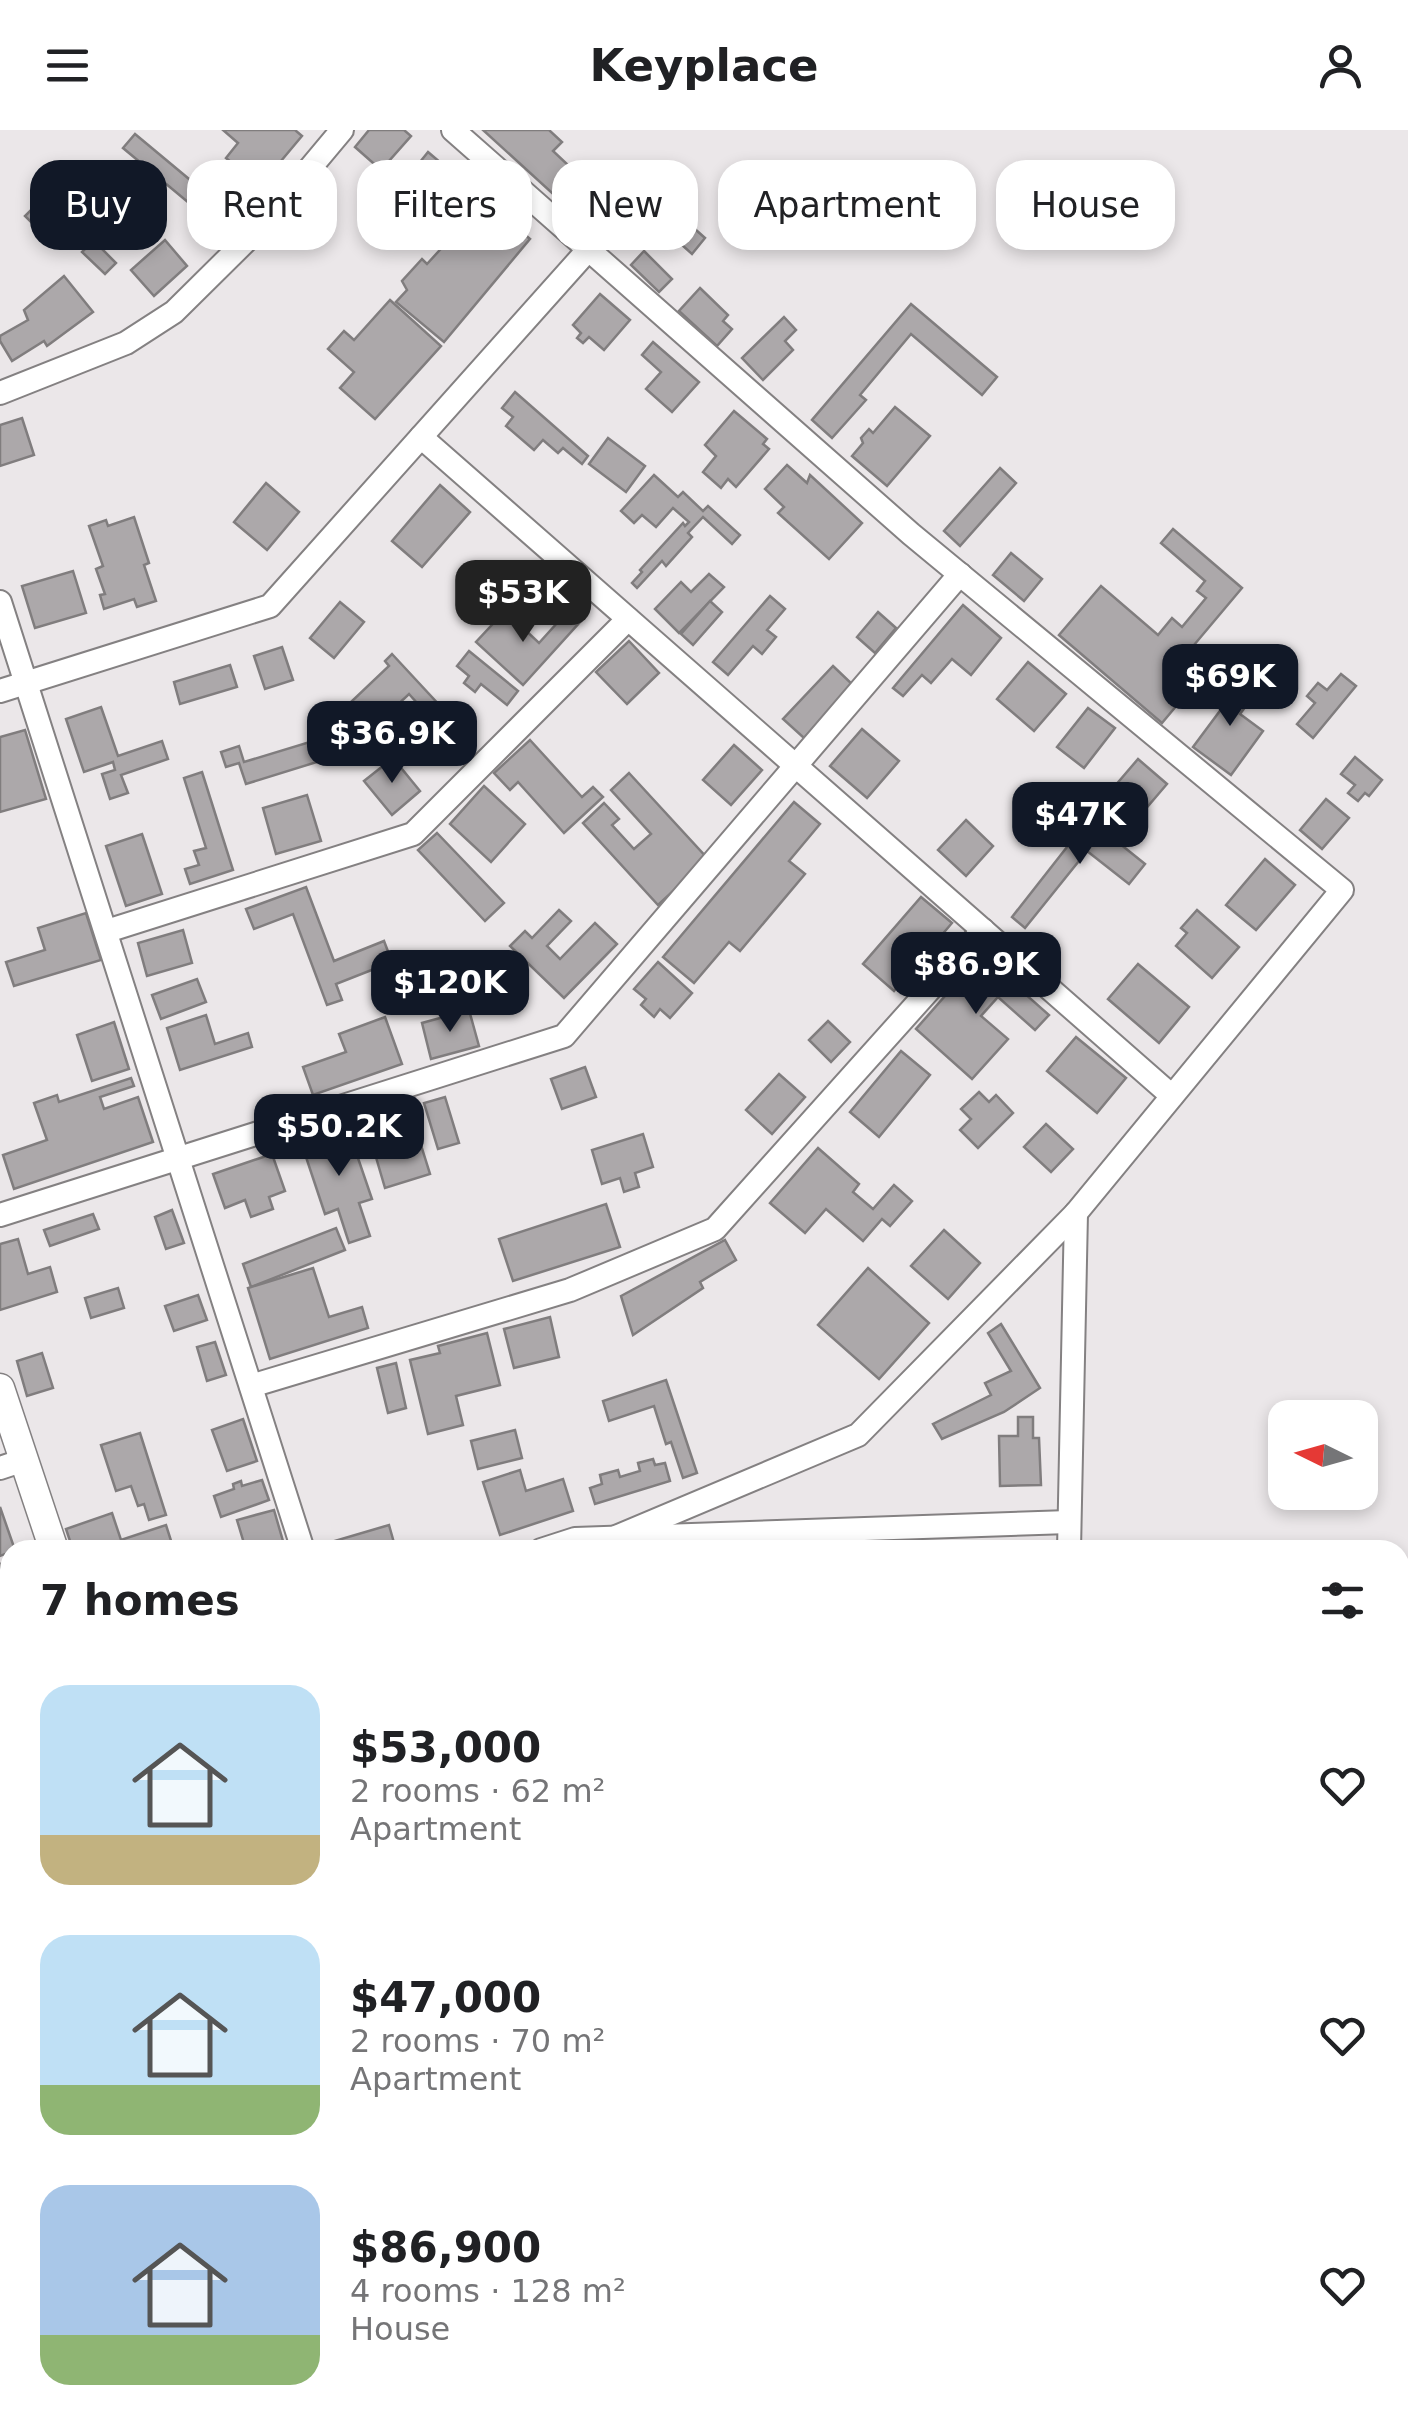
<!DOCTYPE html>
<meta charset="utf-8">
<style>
body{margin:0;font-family:"DejaVu Sans",sans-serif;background:#f2f2f2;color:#202124;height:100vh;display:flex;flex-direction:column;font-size:38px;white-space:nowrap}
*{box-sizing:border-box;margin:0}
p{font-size:32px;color:#757577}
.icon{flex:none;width:55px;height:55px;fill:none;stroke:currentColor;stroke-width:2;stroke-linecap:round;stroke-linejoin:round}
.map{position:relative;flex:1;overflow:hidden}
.drawer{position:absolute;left:0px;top:1410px;width:1410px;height:892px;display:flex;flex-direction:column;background:#fff;border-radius:30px 30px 0 0;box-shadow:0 5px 15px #0003}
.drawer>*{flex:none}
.top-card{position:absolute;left:30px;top:30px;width:1350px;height:90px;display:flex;gap:20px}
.needle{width:65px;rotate:275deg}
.tools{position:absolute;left:1268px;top:1270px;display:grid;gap:20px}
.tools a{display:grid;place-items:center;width:110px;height:110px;border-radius:20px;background:#fff;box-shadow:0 5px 15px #0003;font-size:50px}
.price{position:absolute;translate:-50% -85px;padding:0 22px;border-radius:20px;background:#111827;color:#fff;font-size:32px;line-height:65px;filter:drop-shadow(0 2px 5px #0008)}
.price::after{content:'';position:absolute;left:50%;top:60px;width:30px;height:22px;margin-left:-15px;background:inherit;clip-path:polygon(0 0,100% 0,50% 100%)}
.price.on{background:#222;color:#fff}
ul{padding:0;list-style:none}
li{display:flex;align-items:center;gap:30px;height:250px;padding:0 40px}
li span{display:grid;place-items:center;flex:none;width:280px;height:200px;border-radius:30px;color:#555}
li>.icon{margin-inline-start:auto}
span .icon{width:120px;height:120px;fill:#fffc;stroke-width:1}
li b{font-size:42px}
h2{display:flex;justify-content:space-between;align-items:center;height:120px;padding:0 40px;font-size:42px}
.tag{padding:0 35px;border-radius:30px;background:#fff;box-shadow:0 5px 15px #0003;font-size:35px;line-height:90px}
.tag.on{background:#111827;color:#fff}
header{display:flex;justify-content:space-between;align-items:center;height:130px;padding:0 40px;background:#fff;font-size:45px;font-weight:800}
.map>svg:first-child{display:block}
.building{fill:#aca8aa;stroke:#807d7e;stroke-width:2.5}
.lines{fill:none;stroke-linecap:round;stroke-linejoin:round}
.minor-casing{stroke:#848182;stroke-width:26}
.major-casing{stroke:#848182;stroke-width:31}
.minor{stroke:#fff;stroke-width:22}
.major{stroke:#fff;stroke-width:28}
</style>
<header><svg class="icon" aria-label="menu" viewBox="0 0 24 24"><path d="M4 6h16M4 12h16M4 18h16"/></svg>Keyplace<svg class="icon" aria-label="person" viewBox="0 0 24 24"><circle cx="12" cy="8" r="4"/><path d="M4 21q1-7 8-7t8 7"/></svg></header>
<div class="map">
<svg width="1408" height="2302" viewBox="0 0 1408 2302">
<rect width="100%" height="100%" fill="#ebe7e9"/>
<g class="building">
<path d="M223,0H295L302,6L260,56L226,28L238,13Z"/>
<path d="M369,0H404L411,6L381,40L355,17Z"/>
<path d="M483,0H549L562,12L553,21L584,50L563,73Z"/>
<path d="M135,4L201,59L189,73L123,18Z"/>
<path d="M428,22L530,109L444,212L396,172L407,160L402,151L422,129L427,134L470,87L428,48L410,68L396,55L411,33L416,37Z"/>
<path d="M45,66L82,102L73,111L49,87L38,99L25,86Z"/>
<path d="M79,75L108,104L98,115L116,133L105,144L82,122L93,111L68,87Z"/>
<path d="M678,84L705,108L692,124L664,99Z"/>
<path d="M165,110L187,136L154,166L131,140Z"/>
<path d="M644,121L672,149L659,162L631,135Z"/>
<path d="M64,146L93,182L47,216L44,211L12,231L0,211V206L28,190L24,180Z"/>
<path d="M700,158L728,185L723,191L732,199L717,216L679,181Z"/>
<path d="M600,164L630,190L604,220L589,207L583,213L577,208L581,203L573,195Z"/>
<path d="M390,170L441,216L375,289L340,258L354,242L328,219L344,201L354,210Z"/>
<path d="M911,174L997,247L982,265L911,204L860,265L866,270L832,308L812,290Z"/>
<path d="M784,187L796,200L785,211L793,220L763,250L742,228Z"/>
<path d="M653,212L699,252L672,282L646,259L661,242L642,225Z"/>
<path d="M515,262L588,326L582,334L563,318L558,323L543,310L534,320L506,296L513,287L502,278Z"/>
<path d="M895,277L930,306L887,356L852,326L863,313L861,308L869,299L873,303Z"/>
<path d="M734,281L767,309L763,314L769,319L736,357L728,349L721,358L703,342L716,326L705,315Z"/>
<path d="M22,288L34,325L0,336V295Z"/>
<path d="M608,308L645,336L626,362L589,334Z"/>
<path d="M787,335L807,353L810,345L862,393L829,429L778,383L784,377L765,359Z"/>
<path d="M1000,338L1016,353L960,416L944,401Z"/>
<path d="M654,345L678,367L683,362L703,381L708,376L740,405L732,414L703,387L688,403L692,407L666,436L662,431L637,458L632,453L642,442L640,440L683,393L685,396L689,392L673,378L656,397L642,385L634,393L621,381Z"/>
<path d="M266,353L299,382L267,420L234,392Z"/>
<path d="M440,355L470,382L422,437L392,411Z"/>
<path d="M134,387L149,433L144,435L156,471L137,477L134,469L104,479L100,465L105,464L96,439L103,436L89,396L106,390L108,396Z"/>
<path d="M1173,399L1242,458L1178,534L1198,550L1162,593L1059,505L1101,456L1158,505L1172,488L1182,497L1206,468L1197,461L1205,451L1161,413Z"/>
<path d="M1011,423L1042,449L1024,471L993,445Z"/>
<path d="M73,441L86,483L35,498L22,456Z"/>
<path d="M709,444L724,457L679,503L655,479L681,452L691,462Z"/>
<path d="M770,466L785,479L767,500L776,507L762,524L753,516L728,545L713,532Z"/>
<path d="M710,471L722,482L693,515L681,504Z"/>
<path d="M340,472L364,492L334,528L310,508Z"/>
<path d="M963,475L1001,508L971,545L952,529L931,553L922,545L903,566L893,558Z"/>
<path d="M505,481L539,513L568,481L580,492L523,555L476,512Z"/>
<path d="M878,482L896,498L875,523L857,507Z"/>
<path d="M629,511L659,543L627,574L596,542Z"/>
<path d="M282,517L293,550L265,559L254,526Z"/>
<path d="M469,521L518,561L507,575L481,554L475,562L464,553L469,546L457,536Z"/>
<path d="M392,524L468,606L439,633L417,609L434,592L409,564L375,596L352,571L389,536L385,531Z"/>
<path d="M1028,532L1066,564L1034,601L997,569Z"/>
<path d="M230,535L237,557L180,574L174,552Z"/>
<path d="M833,536L853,555L804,608L783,589Z"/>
<path d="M1341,544L1356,556L1313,608L1297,594L1315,573L1307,566L1318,553L1327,560Z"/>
<path d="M1245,547L1260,557L1240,584L1263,601L1231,645L1193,617L1225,574L1215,567L1223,554L1234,562Z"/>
<path d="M101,577L118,626L162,611L168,629L121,645L128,663L110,669L102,644L115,640L113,632L84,642L66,589Z"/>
<path d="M1088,578L1115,598L1084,638L1057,617Z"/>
<path d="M862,599L899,631L867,668L830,636Z"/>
<path d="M25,600L46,669L0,682V607Z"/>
<path d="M530,610L582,667L593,657L603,667L564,703L518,652L510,660L494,643Z"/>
<path d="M313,611L320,631L246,654L239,633L226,637L221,622L239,616L244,632Z"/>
<path d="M734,615L762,640L731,675L703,650Z"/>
<path d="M1355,627L1382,650L1369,666L1365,663L1358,671L1348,663L1355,655L1341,644Z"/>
<path d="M393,628L420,661L392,685L364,651Z"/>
<path d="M1138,629L1167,654L1137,689L1108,664Z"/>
<path d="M202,642L233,740L190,754L185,739L199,735L194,721L206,718L184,648Z"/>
<path d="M629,643L708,729L658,775L583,693L604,673L619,689L612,695L634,719L651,704L611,660Z"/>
<path d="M484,656L525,694L491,732L450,694Z"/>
<path d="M307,665L321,711L276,724L263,678Z"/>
<path d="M1326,669L1349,688L1322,719L1300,700Z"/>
<path d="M794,672L820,694L789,731L805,744L740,821L729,812L694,853L663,827Z"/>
<path d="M1089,689L1145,734L1129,754L1087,721L1025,798L1012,787Z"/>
<path d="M966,690L993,716L966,746L938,720Z"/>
<path d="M437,703L504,773L485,791L418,720Z"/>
<path d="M142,704L162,764L126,776L106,716Z"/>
<path d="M1265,729L1295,755L1256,800L1226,775Z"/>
<path d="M306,757L334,831L384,811L392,832L336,854L342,870L327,875L293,784L254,799L246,779Z"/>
<path d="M921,767L952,793L894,861L863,834Z"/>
<path d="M559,780L571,791L547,816L560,829L595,793L617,814L564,868L510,816L525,801L532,808Z"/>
<path d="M1197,780L1239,817L1212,848L1176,816L1187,803L1181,798Z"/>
<path d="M86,783L101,830L14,856L6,832L45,820L38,798Z"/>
<path d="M183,800L192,833L147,846L138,813Z"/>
<path d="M981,825L1049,885L1035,900L998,867L981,886L1008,909L972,949L916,899Z"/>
<path d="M658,832L692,863L670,888L660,879L654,887L641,875L646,869L634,859Z"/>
<path d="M1138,834L1189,877L1159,913L1108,869Z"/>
<path d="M197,849L206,872L161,889L152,865Z"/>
<path d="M469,880L479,916L431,929L422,893Z"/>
<path d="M206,885L215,914L248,903L252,917L180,940L167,898Z"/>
<path d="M385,887L402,934L313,965L303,937L346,922L339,904Z"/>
<path d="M828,891L850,912L831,932L809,910Z"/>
<path d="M114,892L129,939L92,951L77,905Z"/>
<path d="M1076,907L1126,948L1097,983L1047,941Z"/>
<path d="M901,921L930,945L879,1007L850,982Z"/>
<path d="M585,937L596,967L562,979L551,949Z"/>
<path d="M779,944L805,967L772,1004L746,980Z"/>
<path d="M131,948L134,956L100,967L104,979L138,967L153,1012L14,1059L3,1025L47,1010L34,973L57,965L59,972Z"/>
<path d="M979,962L989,972L996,965L1013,983L978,1018L960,1000L971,989L961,979Z"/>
<path d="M445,967L459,1013L438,1019L424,973Z"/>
<path d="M410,980L430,1044L385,1058L366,993Z"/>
<path d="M1046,994L1073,1019L1051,1042L1024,1017Z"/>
<path d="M347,996L372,1069L359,1073L370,1106L349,1113L338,1079L325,1084L301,1012Z"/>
<path d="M643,1004L653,1037L635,1043L639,1057L624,1062L620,1048L602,1054L592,1020Z"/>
<path d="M818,1018L859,1054L853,1062L873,1079L894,1055L912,1071L890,1096L882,1089L863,1111L826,1079L805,1103L770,1073Z"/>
<path d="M272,1024L285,1061L269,1067L273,1079L251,1087L245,1070L225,1078L213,1044Z"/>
<path d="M606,1074L620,1117L513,1151L499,1109Z"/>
<path d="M172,1080L184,1113L166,1119L155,1087Z"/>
<path d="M93,1084L99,1099L50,1116L44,1100Z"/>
<path d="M336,1098L345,1120L251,1157L243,1134Z"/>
<path d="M944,1100L980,1133L948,1169L911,1136Z"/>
<path d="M18,1109L28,1144L50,1137L57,1162L0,1180V1114Z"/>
<path d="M725,1110L736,1130L700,1152L703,1158L633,1205L621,1166Z"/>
<path d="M313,1138L329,1187L362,1177L368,1198L270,1229L248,1158Z"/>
<path d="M868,1138L929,1193L879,1249L818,1195Z"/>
<path d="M118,1158L124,1178L91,1188L85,1168Z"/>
<path d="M198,1165L207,1190L174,1201L165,1176Z"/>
<path d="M550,1187L559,1227L514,1238L504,1199Z"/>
<path d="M1001,1194L1040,1258L1004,1282L942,1309L933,1294L991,1265L985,1253L1011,1241L988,1203Z"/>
<path d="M487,1203L500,1255L456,1266L463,1295L428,1304L410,1230L440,1223L438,1216Z"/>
<path d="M215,1212L226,1245L207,1251L197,1217Z"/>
<path d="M42,1223L53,1258L27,1266L17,1231Z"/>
<path d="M396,1233L406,1278L388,1283L377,1238Z"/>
<path d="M666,1250L697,1343L683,1348L671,1312L666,1314L654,1276L609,1291L603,1271Z"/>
<path d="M1018,1287H1033V1308H1039L1041,1355L1000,1356L999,1306H1018Z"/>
<path d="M243,1289L257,1331L227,1341L212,1300Z"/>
<path d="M515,1300L522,1328L478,1339L471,1311Z"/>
<path d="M140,1303L166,1385L149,1390L144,1374L138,1376L131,1356L116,1361L101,1315Z"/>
<path d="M653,1329L655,1335L665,1333L670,1351L595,1374L590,1358L602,1354L600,1345L618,1340L620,1347L640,1341L638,1333Z"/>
<path d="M520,1340L526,1361L563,1349L573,1381L500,1405L483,1352Z"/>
<path d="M262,1350L269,1370L221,1387L214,1366L234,1359L233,1354L241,1351L242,1356Z"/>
<path d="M0,1377L15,1420L0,1426Z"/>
<path d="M274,1380L285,1418L246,1420L237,1390Z"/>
<path d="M112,1383L121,1410L166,1395L174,1420H73L66,1399Z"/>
<path d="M389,1395L396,1420H334L331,1412Z"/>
<path d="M1000,1414L1001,1420H950Z"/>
<path d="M10,1431V1470L0,1473V1434Z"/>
<path d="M10,1731V1835L0,1838V1735Z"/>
<path d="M1400,1836L1408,1837V1880H1400Z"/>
<path d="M10,1874V1974L0,1978V1968L6,1966L0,1947V1877Z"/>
<path d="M10,2014V2058L0,2027V2018Z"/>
<path d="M10,2282V2292H23L26,2302H0V2286Z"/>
</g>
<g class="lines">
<defs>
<g id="minor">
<path d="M453,0L911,404L1342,760L1076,1083L858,1305L616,1407"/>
<path d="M0,263L126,213L174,182L265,92L342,0"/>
<path d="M421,307L1172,966"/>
<path d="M0,472L303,1420"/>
<path d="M0,561L270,476L588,120"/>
<path d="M107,801L413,704L628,489"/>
<path d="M0,1085L564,906L960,444"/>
<path d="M251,1256L570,1160L715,1099L983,800"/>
<path d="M0,1338L24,1330"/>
<path d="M541,1420L575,1409L1069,1392"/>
<path d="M1069,1420L1076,1083"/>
<path d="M0,1596L10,1593"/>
<path d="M0,1859L10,1856"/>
<path d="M0,2106L10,2102"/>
<path d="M1400,2261L1408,2238"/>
<path d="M363,2292L377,2302"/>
<path d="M1130,2292L1224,2302"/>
<path d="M310,2302L314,2292"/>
<path d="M570,2302L677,2293"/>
<path d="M1386,2302L1389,2292"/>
</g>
<g id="major">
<path d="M0,1258L54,1420"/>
<path d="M335,2292L338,2302"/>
<path d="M857,2292L875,2302"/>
<path d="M659,2302L671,2293"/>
</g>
</defs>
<use href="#minor" class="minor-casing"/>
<use href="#major" class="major-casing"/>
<use href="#minor" class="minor"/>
<use href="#major" class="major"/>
</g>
</svg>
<div class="tools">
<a><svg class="needle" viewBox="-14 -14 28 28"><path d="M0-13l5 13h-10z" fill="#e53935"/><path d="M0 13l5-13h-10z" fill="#757577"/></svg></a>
</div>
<b class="price on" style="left:523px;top:515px">$53K</b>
<b class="price" style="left:1230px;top:599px">$69K</b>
<b class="price" style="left:392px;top:656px">$36.9K</b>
<b class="price" style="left:1080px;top:737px">$47K</b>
<b class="price" style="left:976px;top:887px">$86.9K</b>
<b class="price" style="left:450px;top:905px">$120K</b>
<b class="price" style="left:339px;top:1049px">$50.2K</b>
<div class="top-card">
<a class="tag on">Buy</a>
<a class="tag">Rent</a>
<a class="tag">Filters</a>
<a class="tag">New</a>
<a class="tag">Apartment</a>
<a class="tag">House</a>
</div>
<section class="drawer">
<h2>7 homes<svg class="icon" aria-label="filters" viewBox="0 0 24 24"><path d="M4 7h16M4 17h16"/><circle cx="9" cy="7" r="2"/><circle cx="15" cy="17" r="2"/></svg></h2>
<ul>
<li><span style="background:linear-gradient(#bfe0f5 75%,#c2b280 0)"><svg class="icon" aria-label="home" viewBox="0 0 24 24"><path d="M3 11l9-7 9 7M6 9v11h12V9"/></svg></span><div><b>$53,000</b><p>2 rooms · 62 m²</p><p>Apartment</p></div><svg class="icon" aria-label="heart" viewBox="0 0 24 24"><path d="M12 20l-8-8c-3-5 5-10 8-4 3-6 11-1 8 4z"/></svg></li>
<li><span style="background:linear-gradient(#bfe0f5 75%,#8fb573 0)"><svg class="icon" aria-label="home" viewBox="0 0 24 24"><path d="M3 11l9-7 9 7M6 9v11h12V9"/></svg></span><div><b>$47,000</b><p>2 rooms · 70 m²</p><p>Apartment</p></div><svg class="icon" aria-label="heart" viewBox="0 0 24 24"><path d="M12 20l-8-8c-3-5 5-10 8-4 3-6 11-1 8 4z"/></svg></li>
<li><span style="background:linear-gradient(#a9c7e8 75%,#8fb573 0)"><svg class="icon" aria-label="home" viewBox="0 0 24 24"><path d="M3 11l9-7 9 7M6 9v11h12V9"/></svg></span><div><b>$86,900</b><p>4 rooms · 128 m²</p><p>House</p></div><svg class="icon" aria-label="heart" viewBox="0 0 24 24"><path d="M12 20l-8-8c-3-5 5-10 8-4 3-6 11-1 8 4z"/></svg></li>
</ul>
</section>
</div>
